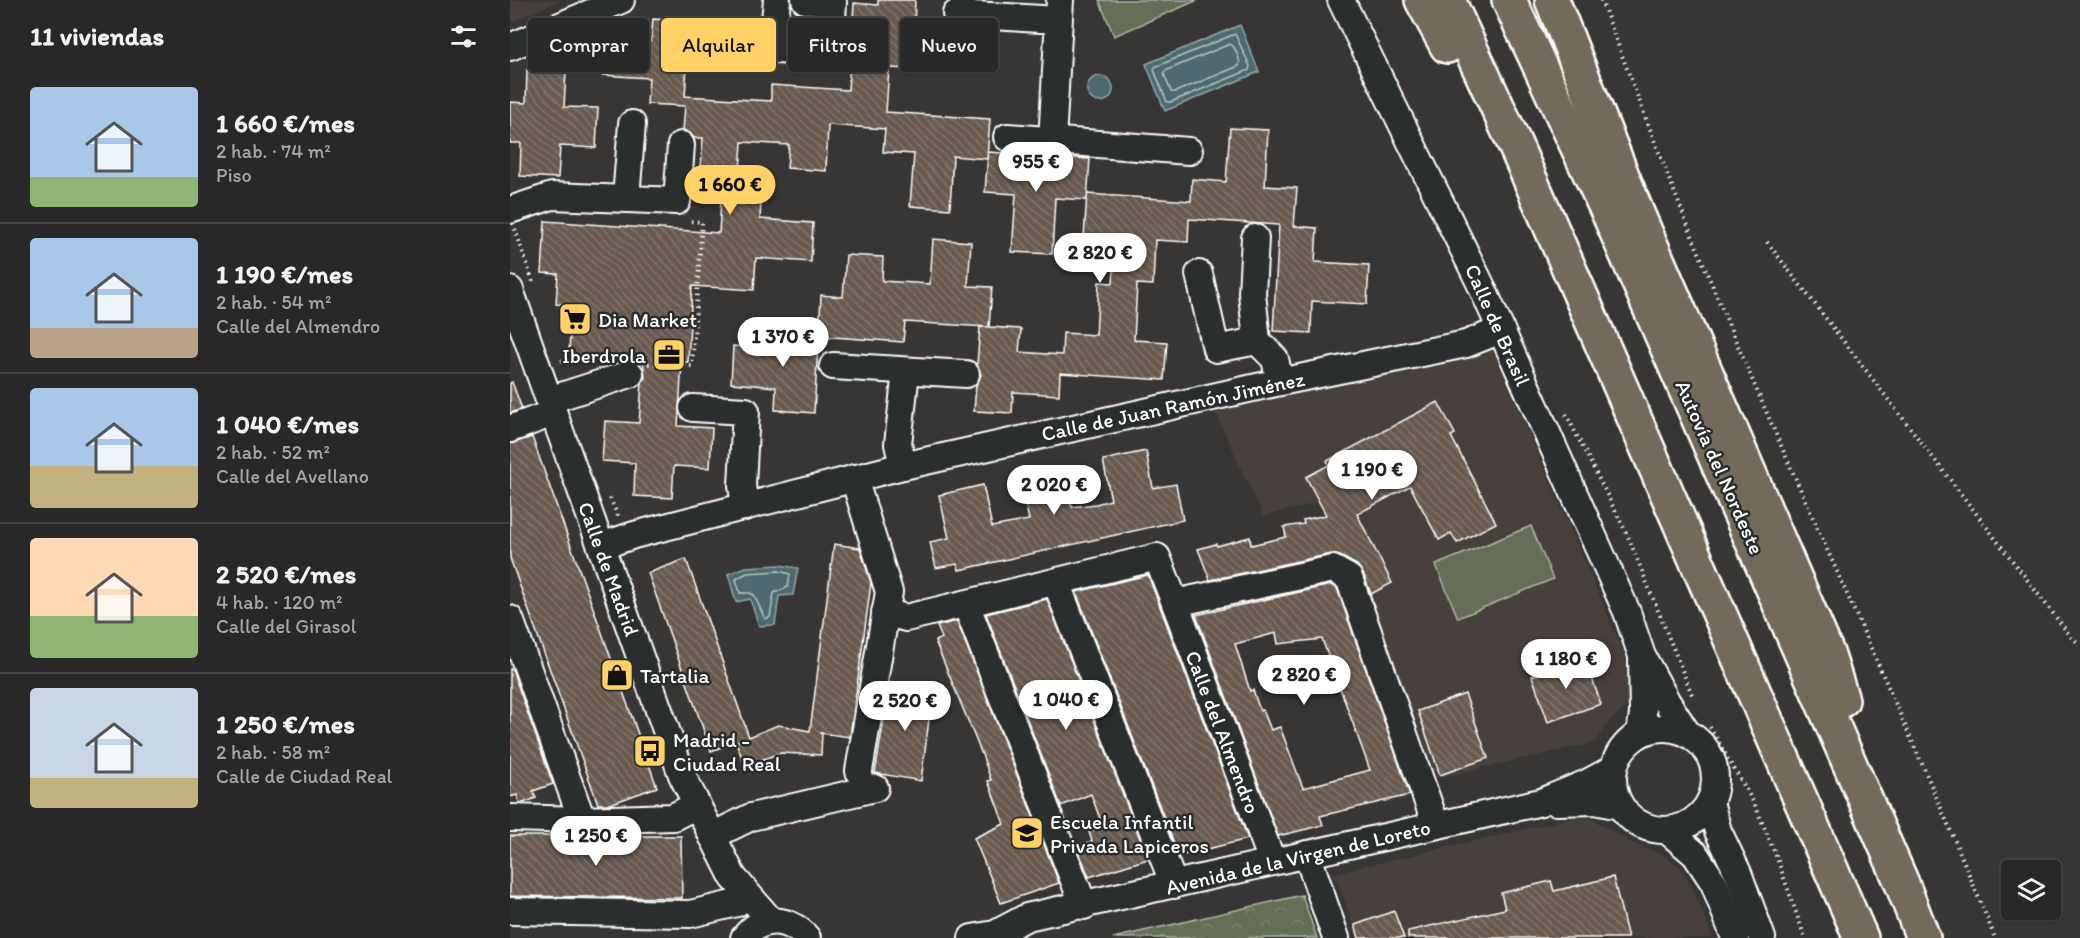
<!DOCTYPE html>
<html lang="es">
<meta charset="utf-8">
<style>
body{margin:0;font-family:Itim,sans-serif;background:#313030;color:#f1f3f6;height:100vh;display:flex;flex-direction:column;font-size:22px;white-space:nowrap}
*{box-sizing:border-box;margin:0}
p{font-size:20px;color:#a5a6a8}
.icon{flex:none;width:33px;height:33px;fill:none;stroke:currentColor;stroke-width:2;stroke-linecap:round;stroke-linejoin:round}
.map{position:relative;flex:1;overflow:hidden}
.details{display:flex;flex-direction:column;background:#292828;width:510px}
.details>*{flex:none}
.banner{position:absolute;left:18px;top:18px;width:570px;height:54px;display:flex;gap:12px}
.buttons{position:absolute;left:1491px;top:860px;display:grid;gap:12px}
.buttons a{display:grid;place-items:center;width:60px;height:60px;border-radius:6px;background:#292828;box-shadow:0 2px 4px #0004,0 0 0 2px #454445;font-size:30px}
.price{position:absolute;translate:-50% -51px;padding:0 14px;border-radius:21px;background:#fff;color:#222;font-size:20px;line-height:39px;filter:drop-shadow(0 2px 3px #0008)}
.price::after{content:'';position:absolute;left:50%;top:36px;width:18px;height:14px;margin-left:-9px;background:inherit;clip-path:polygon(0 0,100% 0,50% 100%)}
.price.current{background:#ffd166;color:#111}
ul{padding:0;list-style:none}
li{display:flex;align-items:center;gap:18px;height:150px;padding:0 30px}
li+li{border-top:2px solid #454445}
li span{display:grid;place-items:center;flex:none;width:168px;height:120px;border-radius:6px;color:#555}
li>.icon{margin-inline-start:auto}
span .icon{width:72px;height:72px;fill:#fffc;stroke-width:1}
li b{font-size:26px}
h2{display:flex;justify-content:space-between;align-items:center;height:72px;padding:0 30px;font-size:26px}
.pill{padding:0 21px;border-radius:6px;background:#292828;box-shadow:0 2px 4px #0004,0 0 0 2px #454445;font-size:21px;line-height:54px}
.pill.current{background:#ffd166;color:#111}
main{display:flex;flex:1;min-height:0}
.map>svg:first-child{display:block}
.built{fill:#46413d}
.grass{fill:#636e54;stroke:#b1b6aa;stroke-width:1.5}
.park{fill:url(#park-crowns);stroke:#b1b6aa;stroke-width:1.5}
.water{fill:#4d6a71;stroke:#94a6aa;stroke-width:1.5}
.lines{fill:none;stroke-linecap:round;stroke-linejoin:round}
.shore{stroke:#b8c3c6;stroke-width:1.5}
.building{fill:url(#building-back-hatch);stroke:#fff;stroke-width:1.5;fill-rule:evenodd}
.minor-casing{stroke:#fff;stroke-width:30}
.highway-casing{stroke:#fff;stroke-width:38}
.path{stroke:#fff;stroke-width:4;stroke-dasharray:1.5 4.5;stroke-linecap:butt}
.minor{stroke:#2a2d2e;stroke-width:26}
.highway{stroke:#726b5a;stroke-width:33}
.labels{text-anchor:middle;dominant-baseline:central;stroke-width:5;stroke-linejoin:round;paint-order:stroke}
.poi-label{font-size:21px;fill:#fff;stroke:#2a2d2e;text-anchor:start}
.street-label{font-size:21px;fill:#fff;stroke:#2a2d2e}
</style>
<main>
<section class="details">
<h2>11 viviendas<svg class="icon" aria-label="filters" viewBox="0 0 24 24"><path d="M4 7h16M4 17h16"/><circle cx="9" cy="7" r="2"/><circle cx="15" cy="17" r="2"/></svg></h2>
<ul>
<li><span style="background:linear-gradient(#a9c7e8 75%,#8fb573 0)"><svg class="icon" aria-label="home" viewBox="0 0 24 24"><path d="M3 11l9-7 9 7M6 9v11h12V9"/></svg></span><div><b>1 660 €/mes</b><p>2 hab. · 74 m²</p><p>Piso</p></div></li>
<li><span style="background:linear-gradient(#a9c7e8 75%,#b9a48a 0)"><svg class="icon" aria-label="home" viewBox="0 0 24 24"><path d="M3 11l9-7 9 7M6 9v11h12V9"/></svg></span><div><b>1 190 €/mes</b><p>2 hab. · 54 m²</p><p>Calle del Almendro</p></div></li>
<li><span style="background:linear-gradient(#a9c7e8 65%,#c2b280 0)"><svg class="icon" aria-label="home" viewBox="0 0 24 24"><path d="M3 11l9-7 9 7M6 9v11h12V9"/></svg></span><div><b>1 040 €/mes</b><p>2 hab. · 52 m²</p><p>Calle del Avellano</p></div></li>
<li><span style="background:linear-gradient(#ffd9b3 65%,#8fb573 0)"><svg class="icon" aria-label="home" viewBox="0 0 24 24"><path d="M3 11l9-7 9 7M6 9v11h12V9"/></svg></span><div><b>2 520 €/mes</b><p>4 hab. · 120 m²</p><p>Calle del Girasol</p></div></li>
<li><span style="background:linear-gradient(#c9d6e8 75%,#c2b280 0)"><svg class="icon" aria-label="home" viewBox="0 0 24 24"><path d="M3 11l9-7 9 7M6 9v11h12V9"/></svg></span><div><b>1 250 €/mes</b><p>2 hab. · 58 m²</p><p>Calle de Ciudad Real</p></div></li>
</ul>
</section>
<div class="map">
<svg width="1570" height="938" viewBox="0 0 1570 938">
<defs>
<pattern id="park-crowns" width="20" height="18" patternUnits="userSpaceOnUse" patternTransform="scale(1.5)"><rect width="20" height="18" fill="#636e54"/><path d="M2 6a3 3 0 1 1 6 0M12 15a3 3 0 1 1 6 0" fill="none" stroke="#7a846e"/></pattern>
<pattern id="building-back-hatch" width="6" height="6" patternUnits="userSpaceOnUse" patternTransform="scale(1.5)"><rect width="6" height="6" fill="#695a50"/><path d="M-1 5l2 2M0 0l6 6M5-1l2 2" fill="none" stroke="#80736a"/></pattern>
</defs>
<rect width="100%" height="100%" fill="#373635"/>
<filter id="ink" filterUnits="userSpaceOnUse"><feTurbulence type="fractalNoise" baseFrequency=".0167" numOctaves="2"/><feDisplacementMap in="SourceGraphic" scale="12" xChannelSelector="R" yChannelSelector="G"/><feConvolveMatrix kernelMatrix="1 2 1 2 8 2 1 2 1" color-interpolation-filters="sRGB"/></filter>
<g filter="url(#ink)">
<g class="built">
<path d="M0,0H49L0,23Z"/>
<path d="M982,348L1114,653L1118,670L1119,689L1116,706L1098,723L1084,743L927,778L846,559L814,506L808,503L753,516L705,411Z"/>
<path d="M1076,815L1118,841L1151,854L1171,868L1185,893L1203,938H848L829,885L821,874Z"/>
</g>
<g class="grass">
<path d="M589,0H688L604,36Z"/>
<path d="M1021,526L1043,579L948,618L926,565Z"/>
</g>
<path class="park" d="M792,895L807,938H603Z"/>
<g class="water">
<path d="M730,25L749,72L655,111L636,64Z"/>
<circle cx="590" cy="89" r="13"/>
<path d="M269,565L288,568L283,595L269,596L265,625L249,626L240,599L226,602L218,574L236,567Z"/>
</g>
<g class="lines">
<g class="shore">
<path d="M725,34L740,66L739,70L661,102H657L644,70L645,67Z"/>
<path d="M720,44C725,46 731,60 729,66L665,92H661L654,74L655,71Z"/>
<path d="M269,571L280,574L278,587L264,593L260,617L255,619L244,595L240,593H230L226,579L237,573Z"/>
</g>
</g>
<g class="building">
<path d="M368,0H405L404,30L426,32L424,70L379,68L376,112L480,119L477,159L443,156L440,209L400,206L404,154L373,152L375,129L318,125L316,171L277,168L279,145L232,142L229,184L252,185L250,219L303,223L301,262L246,258L244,290L182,286L178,362H172L168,426L202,428L200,468L164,466L162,498L124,496L125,463L92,461L95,421L129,423L132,383L135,377L133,359L59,355L61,310H55L56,305L46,304L48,274L32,273L35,221L209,233L212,182L190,181L193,138H184L180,133L173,130L175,106L137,104L139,78L91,75L94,38L141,41L143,19L180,21L175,96L261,101V85L338,90L344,3L368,5Z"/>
<path d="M17,69L56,71L54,107L88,108L86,148L50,146L48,178L10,176L11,143H0V102L16,103Z"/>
<path d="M720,128L758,130L755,186L787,188L784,226L807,228L805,262L859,265L857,304L802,301L801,333L763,331L769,225L679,219L678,242L645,240L643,285L627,284L624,340L657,342L654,380L550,373L549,395L503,392L502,413L464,411L466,385L471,375L467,365L470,327H478L395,322L393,342L309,336L311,295L333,297L336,255L373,257L372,281L420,284L423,239L461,242L458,286L482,287L479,327L511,329L509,352L552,355L553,333L586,335L589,282L603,283L606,240L574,237L577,194L681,201L682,179L716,182Z"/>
<path d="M478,152L580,159L577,200L545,198L542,254L502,252L506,194L475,192Z"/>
<path d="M271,326L309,328L304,413L265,410L266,387L221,383L223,346L270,349Z"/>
<path d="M2,382L12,409L0,413V383Z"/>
<path d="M928,402L945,434L941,436L986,523L947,543L941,533L929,540L900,486L847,514L882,583L861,594L853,573L847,565L830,556L821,554L700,580L688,549L706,544L707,546L740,537L741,545L776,537L774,527L794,524L793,520L816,515L796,477L819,465L817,461Z"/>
<path d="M22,437L147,787L100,804H88L0,558V444Z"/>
<path d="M636,451L643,488L666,484L673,520L449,570L447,564L426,568L420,542L439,538L429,495L473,485L482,527L503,523L519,520L510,479L554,469L562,507L586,504L601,500L593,460Z"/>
<path d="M324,544L350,548L361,583L340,737L310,733H312L311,755L270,753L235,766L226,742L237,738L201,751L138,573L176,559L239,737L268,725L300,731Z"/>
<path d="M638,575L738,839L669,856L566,592Z"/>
<path d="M821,585L827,588L900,795L810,816L813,825L768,836L686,615ZM766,633L768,644L812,639L860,770L793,788L770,727L761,730L753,710L750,711L743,690L740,691L725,644Z"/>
<path d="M537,599L638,859L579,877L567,847L582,841L579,832L593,827L581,794L551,806L476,614Z"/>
<path d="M447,621L549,883L491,903L464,838L494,824L478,781L481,780L473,757L425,641L432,638L427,626Z"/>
<path d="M1075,658L1091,704L1038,722L1022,676Z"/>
<path d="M0,669H2L43,784L23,791L26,798L13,803H9L7,795L0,797Z"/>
<path d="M380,683L423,689L411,781L365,773Z"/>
<path d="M955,694L978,758L930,775L908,711Z"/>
<path d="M0,836H171L172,898L0,896Z"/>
<path d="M1103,877L1118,938H898V931L995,909L991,893L1041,881L1044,891Z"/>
<path d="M884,911L894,938H849L845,925Z"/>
</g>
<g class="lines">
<defs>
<g id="minor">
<path d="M831,0L971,285L1117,612L1132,656L1157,702L1177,733"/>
<path d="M446,14L548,20"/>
<path d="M193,46L320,53L323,2L295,0"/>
<path d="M0,47L111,0"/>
<path d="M262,50L267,0"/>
<path d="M497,137L679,151"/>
<path d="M542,141L550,0"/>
<path d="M116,198L122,124"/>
<path d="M0,210L42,196L167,201L171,145"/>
<path d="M745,238L742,293L747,341L765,359L770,382"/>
<path d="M689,274L706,349L747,341"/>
<path d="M0,290L172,775L223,877L261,921"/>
<path d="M323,366L456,374"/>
<path d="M39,400L120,374"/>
<path d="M183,408L236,411L232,485L235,507"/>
<path d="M0,429L43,413"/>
<path d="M393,466L388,444L396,371"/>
<path d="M344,478L379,592L349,771"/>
<path d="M91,546L124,535L393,466L770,382L956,344L991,330"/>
<path d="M546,582L664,885"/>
<path d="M456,604L574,906"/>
<path d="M375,612L396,618L647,557L665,603"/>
<path d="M0,619L72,820"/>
<circle cx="1154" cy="779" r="51"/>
<path d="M1130,733L1133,714L1132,659"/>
<path d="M1046,802L1085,801L1110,806"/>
<path d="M1200,802L1208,831L1228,873L1252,938"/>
<path d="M0,818L72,820L163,817L187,805"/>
<path d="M1158,831L1185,854L1204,883L1225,938"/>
<path d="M202,836L241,817L365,788"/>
<path d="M797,854L826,938"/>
<path d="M762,861L665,603L823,569L839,578L926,825"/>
<path d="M0,911L180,914L227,903"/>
<path d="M234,938C251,914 280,918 297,938"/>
<path d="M462,938L485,934L517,917L1031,802L1077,783L1103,769"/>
</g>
<g id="highway">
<path d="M912,0L937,46"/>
<path d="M938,0L1006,147L1351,938"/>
<path d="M999,0L1098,212L1391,881L1413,938"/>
<path d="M1042,0L1127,213L1317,653L1332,700"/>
</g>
</defs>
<use href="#minor" class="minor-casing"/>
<use href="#highway" class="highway-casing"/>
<g class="path">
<path d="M1091,0C1122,81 1152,163 1185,243C1280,477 1391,704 1485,938"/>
<path d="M5,229L23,282"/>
<path d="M1257,242L1562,638L1570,644"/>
<path d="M51,361L59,359L86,360"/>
<path d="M138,364L182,366L192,222L177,221"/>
<path d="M1056,414L1117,534L1183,697"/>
<path d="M100,498L109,518"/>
<path d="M1200,727L1245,805L1267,858L1295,938"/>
</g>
<use href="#minor" class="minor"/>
<use href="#highway" class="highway"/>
</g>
</g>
<defs>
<symbol id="supermarket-square" viewBox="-11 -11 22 22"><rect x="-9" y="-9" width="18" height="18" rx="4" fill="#ffd166" stroke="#2a2d2e"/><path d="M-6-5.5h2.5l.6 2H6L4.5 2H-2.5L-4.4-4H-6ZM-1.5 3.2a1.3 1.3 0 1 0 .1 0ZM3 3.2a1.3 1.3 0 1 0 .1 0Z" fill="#111"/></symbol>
<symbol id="office-square" viewBox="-11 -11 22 22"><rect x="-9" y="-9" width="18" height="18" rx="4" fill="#ffd166" stroke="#2a2d2e"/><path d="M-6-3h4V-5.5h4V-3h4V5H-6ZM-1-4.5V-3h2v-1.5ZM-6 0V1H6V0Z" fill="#111"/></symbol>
<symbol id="shop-square" viewBox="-11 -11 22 22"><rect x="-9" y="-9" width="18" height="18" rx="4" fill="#ffd166" stroke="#2a2d2e"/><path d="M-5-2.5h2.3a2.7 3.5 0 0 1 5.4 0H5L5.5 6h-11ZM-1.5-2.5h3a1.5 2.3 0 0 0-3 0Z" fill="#111"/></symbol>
<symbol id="bus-square" viewBox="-11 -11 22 22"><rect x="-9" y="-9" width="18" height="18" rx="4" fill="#ffd166" stroke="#2a2d2e"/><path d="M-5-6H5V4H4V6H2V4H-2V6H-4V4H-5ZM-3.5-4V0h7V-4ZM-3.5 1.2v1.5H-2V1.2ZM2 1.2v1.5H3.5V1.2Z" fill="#111"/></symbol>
<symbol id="school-square" viewBox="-11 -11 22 22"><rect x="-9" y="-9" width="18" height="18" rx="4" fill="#ffd166" stroke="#2a2d2e"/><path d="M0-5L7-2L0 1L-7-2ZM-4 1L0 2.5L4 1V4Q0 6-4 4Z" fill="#111"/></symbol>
</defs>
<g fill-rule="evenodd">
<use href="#supermarket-square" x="46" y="300" width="38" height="38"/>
<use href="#office-square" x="140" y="336" width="38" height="38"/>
<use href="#shop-square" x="88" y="656" width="38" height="38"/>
<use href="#bus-square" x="121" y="732" width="38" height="38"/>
<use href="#school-square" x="498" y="814" width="38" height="38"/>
</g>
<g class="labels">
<g class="poi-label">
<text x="88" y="319">Dia Market</text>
<text x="136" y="355" text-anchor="end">Iberdrola</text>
<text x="130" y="675">Tartalia</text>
<text x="163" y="739">Madrid -<tspan x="163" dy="24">Ciudad Real</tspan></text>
<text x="540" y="821">Escuela Infantil<tspan x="540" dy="24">Privada Lapiceros</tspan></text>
</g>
<g class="street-label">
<text transform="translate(988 325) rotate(66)">Calle de Brasil</text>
<text transform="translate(663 406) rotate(-12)">Calle de Juan Ramón Jiménez</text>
<text transform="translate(1210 467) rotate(66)">Autovía del Nordeste</text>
<text transform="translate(99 569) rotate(70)">Calle de Madrid</text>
<text transform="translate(713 732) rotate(69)">Calle del Almendro</text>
<text transform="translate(788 857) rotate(-13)">Avenida de la Virgen de Loreto</text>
</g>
</g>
</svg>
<div class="buttons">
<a><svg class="icon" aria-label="layers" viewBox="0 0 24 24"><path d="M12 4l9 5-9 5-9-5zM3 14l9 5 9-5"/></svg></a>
</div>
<b class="price" style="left:526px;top:193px">955 €</b>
<b class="price current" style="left:220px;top:216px">1 660 €</b>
<b class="price" style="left:590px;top:284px">2 820 €</b>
<b class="price" style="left:273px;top:368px">1 370 €</b>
<b class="price" style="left:862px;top:501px">1 190 €</b>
<b class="price" style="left:544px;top:516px">2 020 €</b>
<b class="price" style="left:1056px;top:690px">1 180 €</b>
<b class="price" style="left:794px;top:706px">2 820 €</b>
<b class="price" style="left:556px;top:731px">1 040 €</b>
<b class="price" style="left:395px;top:732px">2 520 €</b>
<b class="price" style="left:86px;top:867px">1 250 €</b>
<div class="banner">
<a class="pill">Comprar</a>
<a class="pill current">Alquilar</a>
<a class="pill">Filtros</a>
<a class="pill">Nuevo</a>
</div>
</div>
</main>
